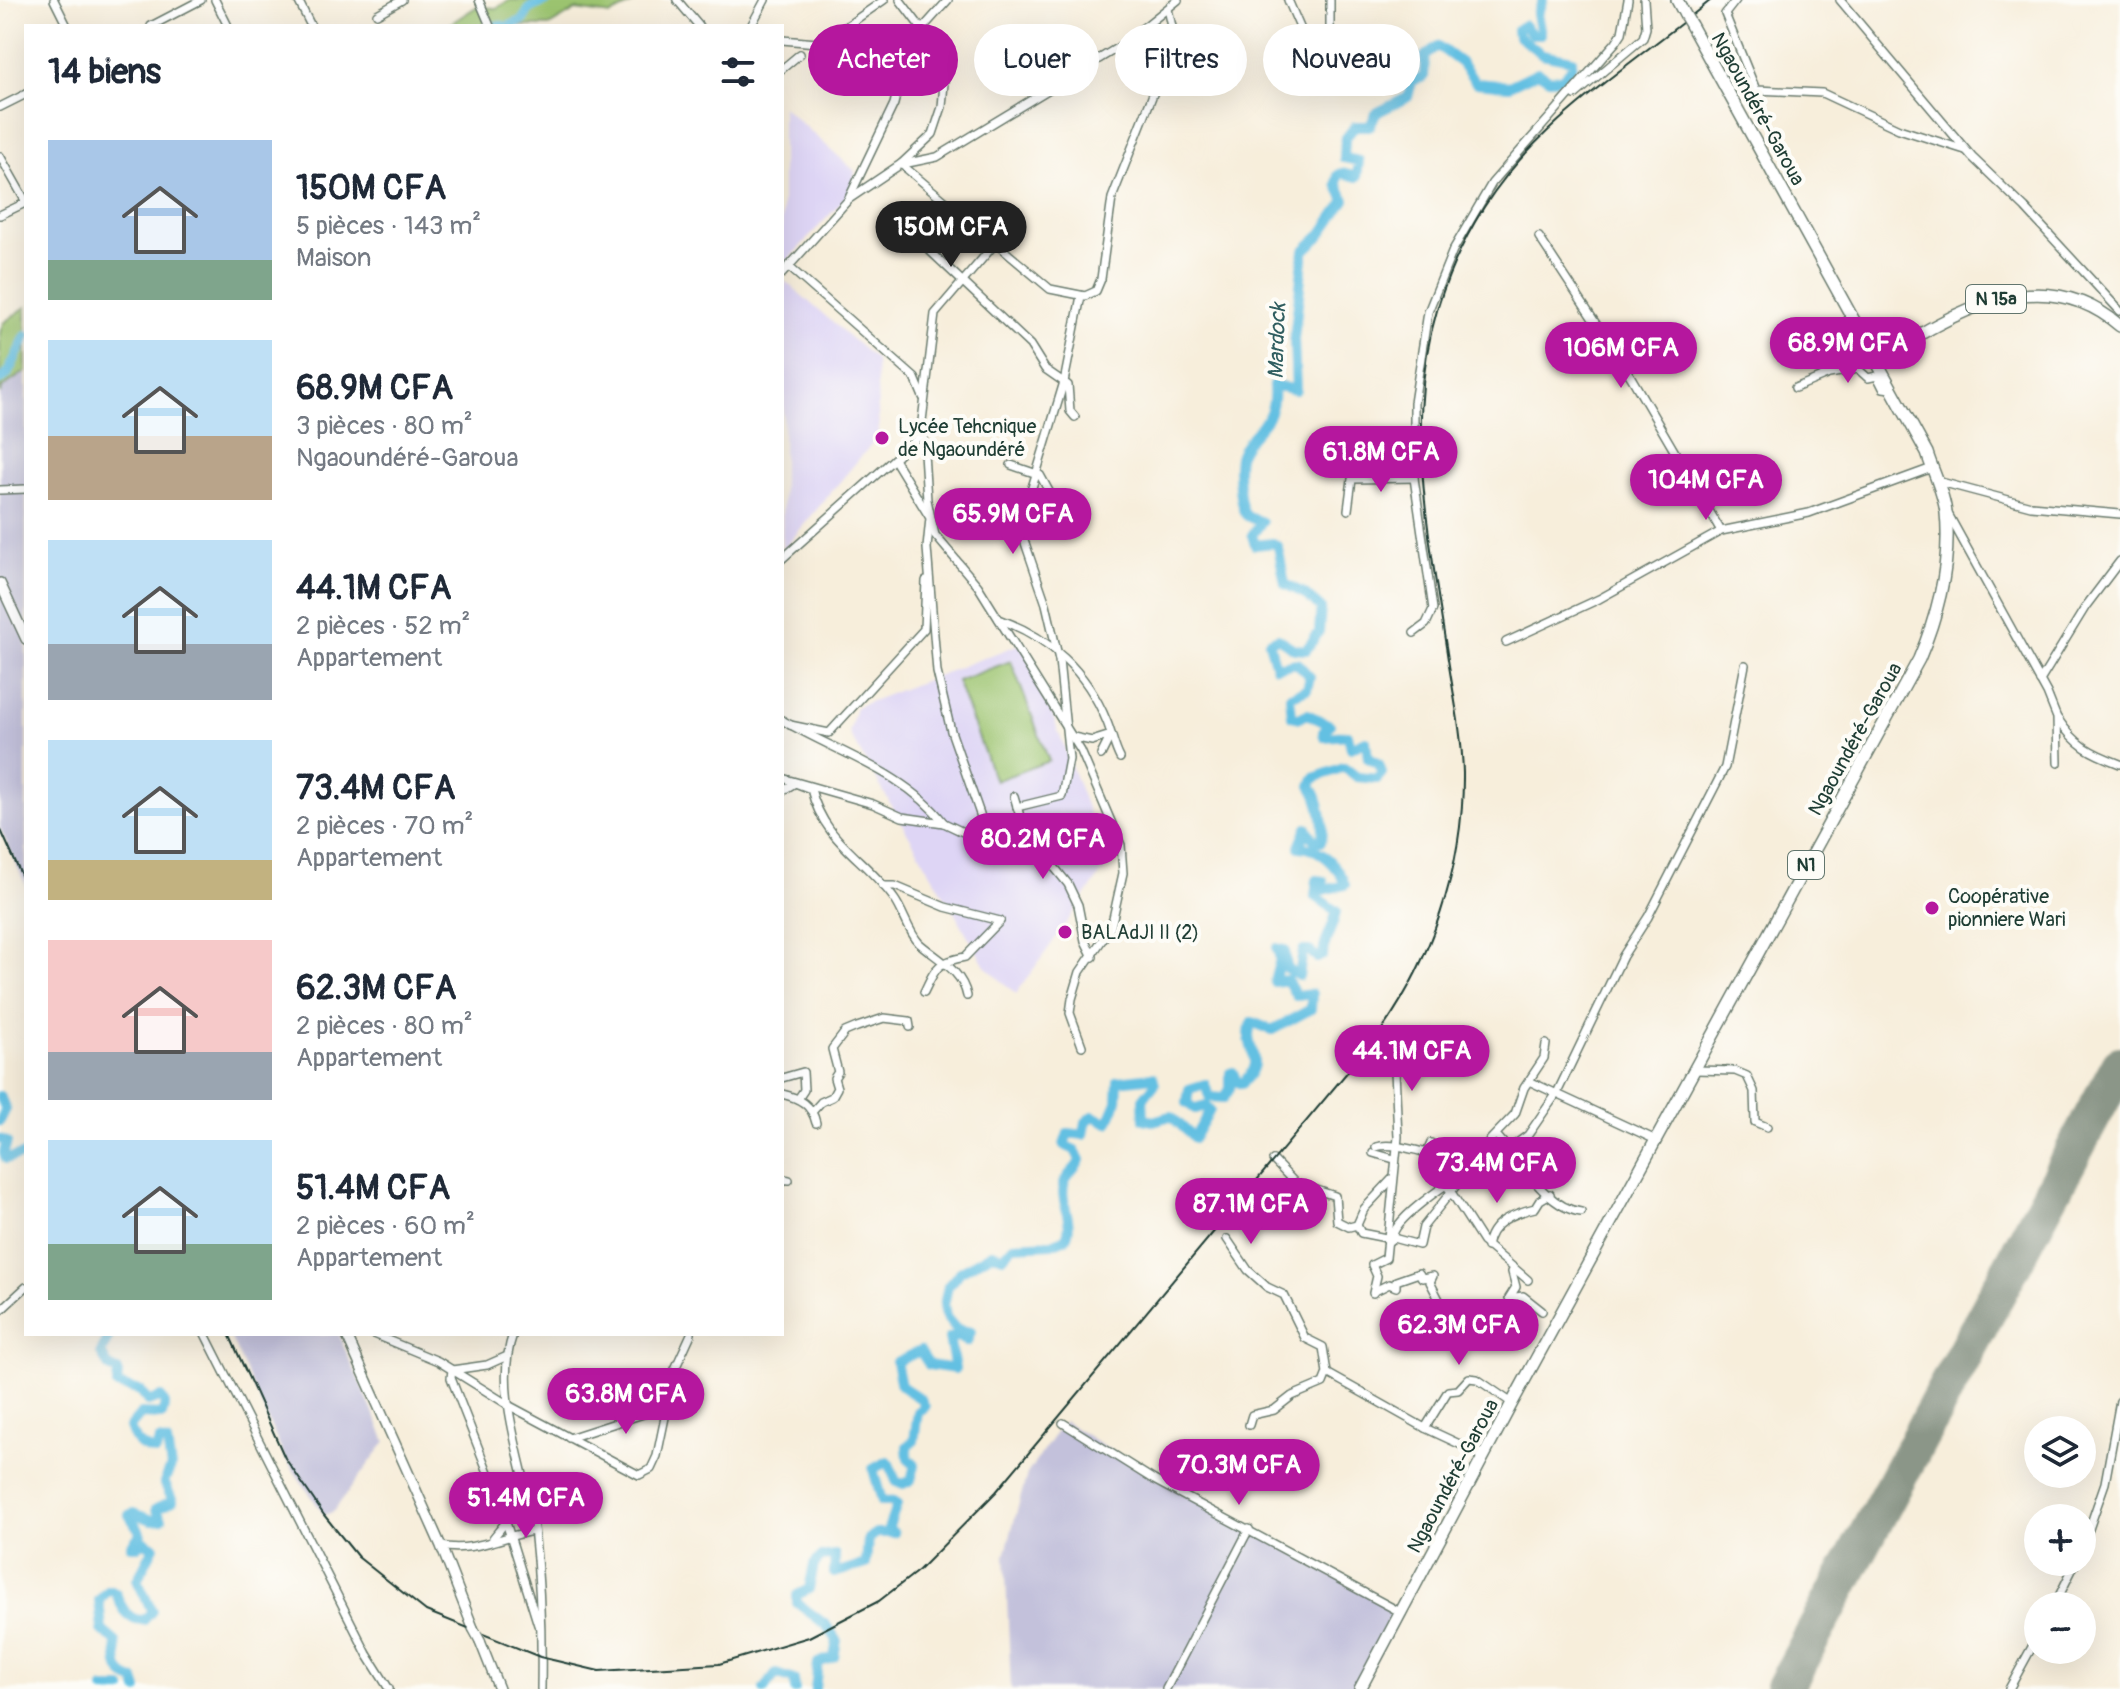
<!DOCTYPE html>
<html lang="fr">
<meta charset="utf-8">
<style>
body{margin:0;font-family:Pangolin,sans-serif;background:#f2f2f3;color:#1f2937;height:100vh;display:flex;flex-direction:column;font-size:30px;white-space:nowrap}
*{box-sizing:border-box;margin:0}
p{font-size:26px;color:#747a83}
.icon{flex:none;width:44px;height:44px;fill:none;stroke:currentColor;stroke-width:2;stroke-linecap:round;stroke-linejoin:round}
.map{position:relative;flex:1;overflow:hidden}
.panel{position:absolute;left:24px;top:24px;width:760px;height:1312px;display:flex;flex-direction:column;background:#fff;border-radius:0px;box-shadow:0 8px 32px #0002}
.panel>*{flex:none}
.hud{position:absolute;left:808px;top:24px;width:760px;height:72px;display:flex;gap:16px}
.tools{position:absolute;left:2024px;top:1416px;display:grid;gap:16px}
.tools a{display:grid;place-items:center;width:72px;height:72px;border-radius:50%;background:#fff;box-shadow:0 8px 32px #0002;font-size:40px}
.price{position:absolute;translate:-50% -68px;padding:0 18px;border-radius:28px;background:#b5179e;color:#fff;font-size:26px;line-height:52px;filter:drop-shadow(0 2px 4px #0008)}
.price::after{content:'';position:absolute;left:50%;top:48px;width:24px;height:18px;margin-left:-12px;background:inherit;clip-path:polygon(0 0,100% 0,50% 100%)}
.price.current{background:#222;color:#fff}
ul{padding:0;list-style:none}
li{display:flex;align-items:center;gap:24px;height:200px;padding:0 24px}
li span{display:grid;place-items:center;flex:none;width:224px;height:160px;border-radius:0px;color:#555}
li>.icon{margin-inline-start:auto}
span .icon{width:96px;height:96px;fill:#fffc;stroke-width:1}
li b{font-size:34px}
h2{display:flex;justify-content:space-between;align-items:center;height:96px;padding:0 24px;font-size:34px}
.pill{padding:0 28px;border-radius:36px;background:#fff;box-shadow:0 8px 32px #0002;font-size:28px;line-height:72px}
.pill.current{background:#b5179e;color:#fff}
.map>svg:first-child{display:block}
.built{fill:#ded5f5}
.industrial{fill:#c3c1db}
.green{fill:#9cc46f;stroke:#5e8052;stroke-width:2}
.lines{fill:none;stroke-linecap:round;stroke-linejoin:round}
.stream{stroke:#64c0e2;stroke-width:2}
.river{stroke:#64c0e2;stroke-width:10}
.runway{stroke:#8b9688;stroke-width:38}
.minor-casing{stroke:#6b7b6e;stroke-width:10}
.major-casing{stroke:#6b7b6e;stroke-width:12}
.highway-casing{stroke:#6b7b6e;stroke-width:14}
.minor{stroke:#fff;stroke-width:7}
.major{stroke:#fff;stroke-width:9}
.highway{stroke:#fff;stroke-width:11}
.rail{stroke:#1f3d34;stroke-width:2}
.major-bridge-casing{stroke:#6b7b6e;stroke-width:12;stroke-linecap:butt}
.highway-bridge-casing{stroke:#6b7b6e;stroke-width:14;stroke-linecap:butt}
.major-bridge{stroke:#fff;stroke-width:9}
.highway-bridge{stroke:#fff;stroke-width:11}
.poi-dot{fill:#b5179e;stroke:#fdfcf7;stroke-width:3}
.labels{text-anchor:middle;dominant-baseline:central;stroke-width:8;stroke-linejoin:round;paint-order:stroke}
.shield{fill:#fdfcf7;stroke:#62766e;stroke-width:2}
.shield-label{font-size:18px;font-weight:bold;fill:#1f3d34}
.street-label{font-size:20px;fill:#1f3d34;stroke:#fdfcf7}
.poi-label{font-size:20px;fill:#1f3d34;stroke:#fdfcf7;text-anchor:start}
.water-label{font-size:22px;font-style:italic;fill:#305e60;stroke:#fdfcf7}
</style>
<div class="map">
<svg width="2120" height="1689" viewBox="0 0 2120 1689">
<rect width="100%" height="100%" fill="#fdfcf7"/>
<filter id="ink" filterUnits="userSpaceOnUse"><feTurbulence type="fractalNoise" baseFrequency=".0125" numOctaves="2"/><feDisplacementMap in="SourceGraphic" scale="16" xChannelSelector="R" yChannelSelector="G"/><feConvolveMatrix kernelMatrix="1 2 1 2 8 2 1 2 1" color-interpolation-filters="sRGB"/></filter>
<filter id="wash" filterUnits="userSpaceOnUse"><feTurbulence type="fractalNoise" baseFrequency=".006" numOctaves="4" result="noise"/><feDisplacementMap in="SourceGraphic" scale="32" xChannelSelector="R" yChannelSelector="G"/><feGaussianBlur stdDeviation="1.8" result="paint"/><feColorMatrix in="noise" values="0 0 0 0 0 0 0 0 0 0 0 0 0 0 0 0 0 1.4 0 .05"/><feComposite in="paint" operator="in"/></filter>
<g filter="url(#wash)">
<rect width="100%" height="100%" fill="#f7eedb"/>
<g class="built">
<path d="M782,106L855,171L851,192L782,266Z"/>
<path d="M785,281L876,360L879,435L782,551Z"/>
<path d="M1025,642L1108,864L1016,994L986,967L849,733L856,707Z"/>
</g>
<g class="industrial">
<path d="M26,371V886L0,828V394L3,387Z"/>
<path d="M229,1334H338L386,1441L333,1512L324,1515L285,1458Z"/>
<path d="M1064,1421L1134,1465L1402,1613L1360,1689H1011L1005,1555L1027,1474Z"/>
</g>
<g class="green">
<path d="M510,0H640L611,15L576,10L549,26H447L476,7L496,8Z"/>
<path d="M26,307V371L3,387L0,394V333L3,323Z"/>
<path d="M1011,661L1049,761L995,781L957,681Z"/>
</g>
<g class="lines">
<path class="stream" d="M0,1152H4"/>
<g class="river">
<path d="M494,26H503"/>
<path d="M509,26L523,20L530,8L549,0"/>
<path d="M0,380L7,375L26,336"/>
<path d="M0,1096L6,1109L0,1121"/>
<path d="M0,1139L7,1142L4,1152L6,1159L26,1154"/>
<path d="M110,1334L101,1353L109,1367L118,1371L117,1385L141,1391L148,1402L161,1397L165,1404L162,1415L141,1414L130,1427C134,1442 141,1448 156,1451L159,1441L167,1443L171,1467L164,1482L173,1501L156,1509L162,1519L152,1520L133,1513L129,1515L141,1533L131,1546H139L143,1541L154,1547L137,1580L152,1611L144,1620C128,1621 121,1607 116,1593L109,1590L99,1600L102,1630L116,1642C118,1660 114,1675 135,1680L138,1689"/>
<path d="M104,1689H122"/>
<path d="M764,1689L776,1674L794,1680L795,1689"/>
<path d="M815,1689L818,1663L834,1657L837,1640L826,1625L797,1603V1595L809,1589L814,1565L821,1557L835,1555L834,1573L866,1564L868,1539L877,1533H894L888,1529L897,1504L893,1501H882L873,1469L888,1461L896,1481L903,1484L911,1480L915,1465L908,1458L907,1446L914,1441L918,1411L925,1407L921,1399L901,1386L896,1362L920,1351L929,1365L955,1369L949,1338L958,1337L967,1342L971,1332L956,1329L946,1317L944,1305L948,1286L960,1272L992,1253L1003,1257L1013,1246L1052,1244L1066,1238C1075,1221 1058,1200 1065,1181C1068,1173 1077,1169 1080,1160L1075,1150L1064,1145L1068,1133L1084,1135L1086,1122L1093,1116L1108,1123L1117,1102L1118,1081L1153,1077L1155,1084L1143,1099L1144,1119L1153,1121L1171,1116L1194,1138L1210,1110L1206,1106L1195,1109L1187,1103L1189,1089L1205,1084L1209,1097L1224,1098L1230,1089V1073L1233,1072L1237,1082L1241,1084C1270,1059 1240,1048 1252,1022L1272,1030L1311,1009L1312,994L1296,996L1287,980L1274,982L1280,959L1277,948L1285,950L1287,969L1299,976L1303,951H1310L1317,958L1323,955C1324,938 1334,928 1336,911L1315,896L1317,880L1323,881L1324,890L1345,885C1339,867 1321,847 1299,847L1307,828L1314,840L1321,842C1326,827 1320,798 1311,786L1314,778L1344,767L1357,777L1377,779L1382,773L1379,764L1368,758L1366,741L1351,748L1348,735L1324,737L1323,732L1330,725L1307,714L1299,718L1292,716L1290,696L1307,689L1310,677L1297,663L1276,667L1269,642L1278,638L1294,649L1306,650L1319,632L1321,608L1305,594L1285,584L1278,546L1273,543L1255,545L1252,535L1262,522C1258,520 1250,519 1246,515C1239,508 1236,463 1240,454C1251,427 1277,426 1273,385L1296,390L1294,339L1304,251L1320,236L1345,200L1337,184L1338,175L1342,173L1357,177L1359,161L1344,158L1345,139L1355,126H1370L1376,113L1408,97L1412,81L1424,77L1425,56L1438,46L1461,63L1476,83L1509,86L1538,72L1549,79L1563,78L1571,68L1572,60L1542,54L1518,36L1517,30L1524,25L1532,34H1541L1537,14L1543,0"/>
</g>
<path class="runway" d="M1784,1689L2120,1065"/>
</g>
</g>
<g filter="url(#ink)">
<g class="lines">
<defs>
<g id="minor">
<path d="M54,0L67,26"/>
<path d="M215,0L228,26"/>
<path d="M298,0L311,26"/>
<path d="M479,0L490,26"/>
<path d="M677,0L699,26"/>
<path d="M1288,0L1305,39L1308,68"/>
<path d="M1330,0V26L1338,54"/>
<path d="M1736,0L1725,14L1756,90L1822,93L1899,129L1965,150"/>
<path d="M1840,0L1972,157L2025,208L2120,311"/>
<path d="M1168,9L1180,62L1200,81"/>
<path d="M377,14L402,0"/>
<path d="M151,26L201,0"/>
<path d="M751,26L765,0"/>
<path d="M782,40L817,43L828,39L884,0"/>
<path d="M782,69L800,54"/>
<path d="M1575,95L1643,38L1646,28L1644,0"/>
<path d="M0,107L26,94"/>
<path d="M0,156L26,202"/>
<path d="M901,164L1050,289L1085,296L1096,291L1101,279L1112,198L1174,41"/>
<path d="M903,164L937,157L1122,45L1178,0"/>
<path d="M849,198L894,104L907,50L922,29L900,0"/>
<path d="M954,209L930,239L929,250L1030,345L1045,369L1068,385L1070,411L1075,417"/>
<path d="M0,215L25,203"/>
<path d="M1539,237L1631,377L1721,531"/>
<path d="M994,245L935,314L922,421L927,500L935,535L978,586L1081,751L1121,845L1123,873L1111,927L1080,972L1072,999L1070,1013L1082,1046"/>
<path d="M788,266L915,378L923,397"/>
<path d="M782,274L849,199L901,164L933,134L942,107L945,71L922,29L948,0"/>
<path d="M1795,388L1829,374L1858,369L1868,378L1877,376L1883,388L1891,389"/>
<path d="M1011,465L1040,475L1051,495"/>
<path d="M1937,481L2031,506L2120,514"/>
<path d="M0,490L26,489"/>
<path d="M1348,510L1352,479L1414,478"/>
<path d="M1947,512L2047,693L2057,718L2058,763"/>
<path d="M782,559L922,434"/>
<path d="M999,619C1050,638 1086,670 1107,722C1112,734 1114,747 1120,758"/>
<path d="M1414,633L1426,624L1433,609L1414,478V403L1428,312L1453,250L1492,183L1616,42L1622,33L1628,0"/>
<path d="M1506,642L1599,599L1721,531L1809,513L1932,468"/>
<path d="M2040,681L2086,606L2120,561"/>
<path d="M2058,719C2076,746 2091,753 2120,764"/>
<path d="M782,720C836,752 905,772 944,823"/>
<path d="M790,725L829,733L924,629L926,581"/>
<path d="M1073,737L1092,741L1111,735L1101,755"/>
<path d="M782,778L873,804L902,817L944,823L963,832L977,834L982,822L980,814L951,731L937,672L927,548L930,518L894,459"/>
<path d="M782,791L795,783L811,789C824,843 866,858 895,900C904,913 908,931 919,943C937,959 962,970 967,996"/>
<path d="M1014,796L1024,830L1068,884L1078,905L1085,941L1093,957"/>
<path d="M1017,807L1062,796L1069,759L1059,660L1046,604L1022,534L1024,514L1064,382L1081,296"/>
<path d="M883,886H895L945,907L1000,921"/>
<path d="M924,992C936,967 937,962 965,957L1000,921"/>
<path d="M1375,1039L1395,1063"/>
<path d="M1696,1070L1735,1071L1747,1076L1754,1091L1755,1122L1767,1127"/>
<path d="M782,1078L803,1072L804,1090L798,1099"/>
<path d="M1529,1081L1656,1140"/>
<path d="M782,1094C800,1098 812,1105 816,1123"/>
<path d="M813,1111L821,1102L832,1097L837,1088L834,1078L838,1072L832,1049L845,1032L857,1027L884,1018L909,1021L910,1027"/>
<path d="M1497,1136C1519,1159 1546,1208 1581,1212"/>
<path d="M1376,1147C1400,1139 1447,1165 1480,1160L1490,1140L1515,1114L1524,1088L1544,1058L1546,1044"/>
<path d="M1373,1153L1394,1159"/>
<path d="M1273,1160L1295,1183L1335,1196L1337,1221L1349,1227L1357,1225"/>
<path d="M782,1183L784,1179L789,1180"/>
<path d="M1386,1238L1361,1233L1357,1225L1364,1209L1392,1179"/>
<path d="M1393,1238C1391,1221 1445,1185 1460,1176"/>
<path d="M1227,1239L1248,1270L1267,1287L1284,1295L1305,1338L1323,1347L1327,1373"/>
<path d="M1388,1242L1393,1238L1419,1245L1423,1227L1451,1192L1425,1157L1431,1143"/>
<path d="M1487,1247C1490,1222 1514,1213 1535,1208L1540,1200L1550,1194"/>
<path d="M1514,1268L1528,1280"/>
<path d="M1375,1291L1389,1284L1396,1287V1281L1419,1273L1422,1278L1433,1276L1430,1282L1451,1323L1484,1328L1508,1312L1522,1322L1528,1335"/>
<path d="M1373,1293L1377,1276L1372,1265L1386,1258L1398,1137L1395,1070L1407,1042"/>
<path d="M0,1311L26,1287"/>
<path d="M1542,1311L1523,1296L1509,1298L1516,1287L1512,1272L1514,1268L1483,1242L1451,1192L1473,1164L1506,1151L1528,1135L1557,1093L1623,956L1648,917L1725,767L1745,665"/>
<path d="M1438,1326L1451,1323"/>
<path d="M205,1334L367,1654L389,1689"/>
<path d="M373,1334L438,1361L510,1406L639,1475L651,1469L657,1456L675,1369L691,1334"/>
<path d="M513,1334C492,1393 526,1467 534,1528C540,1581 542,1636 541,1689"/>
<path d="M505,1357L487,1365L452,1370L451,1378L500,1503L538,1625"/>
<path d="M1063,1423L1154,1480L1402,1613"/>
<path d="M1249,1425L1252,1415L1274,1410L1292,1396L1323,1383L1327,1373L1425,1428L1485,1456"/>
<path d="M1425,1428L1448,1391L1458,1390L1469,1378L1477,1379L1512,1403"/>
<path d="M569,1438L665,1407"/>
<path d="M493,1538L529,1493"/>
<path d="M441,1546C473,1553 502,1536 534,1531"/>
<path d="M2082,1549L2105,1483L2120,1401"/>
<path d="M2054,1606L2076,1562"/>
<path d="M1166,1689L1249,1529"/>
<path d="M2009,1689L2038,1636"/>
</g>
<g id="major">
<path d="M0,583L26,639"/>
<path d="M346,1334L441,1546L473,1628"/>
<path d="M480,1641L499,1689"/>
</g>
<g id="highway">
<path d="M1677,0L1685,15"/>
<path d="M1878,360C1952,313 2041,258 2120,326"/>
<path d="M1360,1689L1512,1403L1919,659C1938,614 1951,562 1946,513C1944,493 1933,472 1927,453L1691,25"/>
</g>
</defs>
<use href="#minor" class="minor-casing"/>
<use href="#major" class="major-casing"/>
<use href="#highway" class="highway-casing"/>
<use href="#minor" class="minor"/>
<use href="#major" class="major"/>
<use href="#highway" class="highway"/>
<g class="rail">
<path d="M0,828L26,886"/>
<path d="M229,1334L285,1458L324,1515L358,1557L426,1611L540,1657L599,1671L719,1664L809,1637L879,1601L919,1570L996,1492L1375,1039C1431,964 1464,867 1463,773C1462,733 1453,693 1447,653C1422,490 1390,357 1484,207C1539,120 1633,64 1711,0"/>
</g>
<defs>
<path id="major-bridge" d="M473,1628L480,1641"/>
<path id="highway-bridge" d="M1685,15L1691,25"/>
</defs>
<use href="#major-bridge" class="major-bridge-casing"/>
<use href="#highway-bridge" class="highway-bridge-casing"/>
<use href="#major-bridge" class="major-bridge"/>
<use href="#highway-bridge" class="highway-bridge"/>
</g>
</g>
<g class="poi-dot">
<circle cx="882" cy="438" r="8"/>
<circle cx="1932" cy="908" r="8"/>
<circle cx="1065" cy="932" r="8"/>
</g>
<g class="labels">
<g class="shield">
<rect x="1966" y="285" width="60" height="28" rx="6"/>
<rect x="1788" y="851" width="36" height="28" rx="6"/>
</g>
<g class="shield-label">
<text x="1996" y="299">N 15a</text>
<text x="1806" y="865">N1</text>
</g>
<g class="street-label">
<text transform="translate(1758 109) rotate(61)">Ngaoundéré-Garoua</text>
<text transform="translate(1855 739) rotate(-61)">Ngaoundéré-Garoua</text>
<text transform="translate(1453 1476) rotate(-62)">Ngaoundéré-Garoua</text>
</g>
<g class="poi-label">
<text x="898" y="426">Lycée Tehcnique<tspan x="898" dy="23">de Ngaoundéré</tspan></text>
<text x="1948" y="896">Coopérative<tspan x="1948" dy="23">pionniere Wari</tspan></text>
<text x="1081" y="932">BALAdJI II (2)</text>
</g>
<g class="water-label">
<text transform="translate(1277 341) rotate(-88)">Mardock</text>
</g>
</g>
</svg>
<div class="tools">
<a><svg class="icon" aria-label="layers" viewBox="0 0 24 24"><path d="M12 4l9 5-9 5-9-5zM3 14l9 5 9-5"/></svg></a>
<a>+</a>
<a>−</a>
</div>
<b class="price current" style="left:951px;top:269px">150M CFA</b>
<b class="price" style="left:1848px;top:385px">68.9M CFA</b>
<b class="price" style="left:1621px;top:390px">106M CFA</b>
<b class="price" style="left:1381px;top:494px">61.8M CFA</b>
<b class="price" style="left:1706px;top:522px">104M CFA</b>
<b class="price" style="left:1013px;top:556px">65.9M CFA</b>
<b class="price" style="left:1043px;top:881px">80.2M CFA</b>
<b class="price" style="left:1412px;top:1093px">44.1M CFA</b>
<b class="price" style="left:1497px;top:1205px">73.4M CFA</b>
<b class="price" style="left:1251px;top:1246px">87.1M CFA</b>
<b class="price" style="left:1459px;top:1367px">62.3M CFA</b>
<b class="price" style="left:626px;top:1436px">63.8M CFA</b>
<b class="price" style="left:1239px;top:1507px">70.3M CFA</b>
<b class="price" style="left:526px;top:1540px">51.4M CFA</b>
<div class="hud">
<a class="pill current">Acheter</a>
<a class="pill">Louer</a>
<a class="pill">Filtres</a>
<a class="pill">Nouveau</a>
</div>
<section class="panel">
<h2>14 biens<svg class="icon" aria-label="filters" viewBox="0 0 24 24"><path d="M4 7h16M4 17h16"/><circle cx="9" cy="7" r="2"/><circle cx="15" cy="17" r="2"/></svg></h2>
<ul>
<li><span style="background:linear-gradient(#a9c7e8 75%,#7fa58c 0)"><svg class="icon" aria-label="home" viewBox="0 0 24 24"><path d="M3 11l9-7 9 7M6 9v11h12V9"/></svg></span><div><b>150M CFA</b><p>5 pièces · 143 m²</p><p>Maison</p></div></li>
<li><span style="background:linear-gradient(#bfe0f5 60%,#b9a48a 0)"><svg class="icon" aria-label="home" viewBox="0 0 24 24"><path d="M3 11l9-7 9 7M6 9v11h12V9"/></svg></span><div><b>68.9M CFA</b><p>3 pièces · 80 m²</p><p>Ngaoundéré-Garoua</p></div></li>
<li><span style="background:linear-gradient(#bfe0f5 65%,#9aa5b1 0)"><svg class="icon" aria-label="home" viewBox="0 0 24 24"><path d="M3 11l9-7 9 7M6 9v11h12V9"/></svg></span><div><b>44.1M CFA</b><p>2 pièces · 52 m²</p><p>Appartement</p></div></li>
<li><span style="background:linear-gradient(#bfe0f5 75%,#c2b280 0)"><svg class="icon" aria-label="home" viewBox="0 0 24 24"><path d="M3 11l9-7 9 7M6 9v11h12V9"/></svg></span><div><b>73.4M CFA</b><p>2 pièces · 70 m²</p><p>Appartement</p></div></li>
<li><span style="background:linear-gradient(#f6c9c9 70%,#9aa5b1 0)"><svg class="icon" aria-label="home" viewBox="0 0 24 24"><path d="M3 11l9-7 9 7M6 9v11h12V9"/></svg></span><div><b>62.3M CFA</b><p>2 pièces · 80 m²</p><p>Appartement</p></div></li>
<li><span style="background:linear-gradient(#bfe0f5 65%,#7fa58c 0)"><svg class="icon" aria-label="home" viewBox="0 0 24 24"><path d="M3 11l9-7 9 7M6 9v11h12V9"/></svg></span><div><b>51.4M CFA</b><p>2 pièces · 60 m²</p><p>Appartement</p></div></li>
</ul>
</section>
</div>
